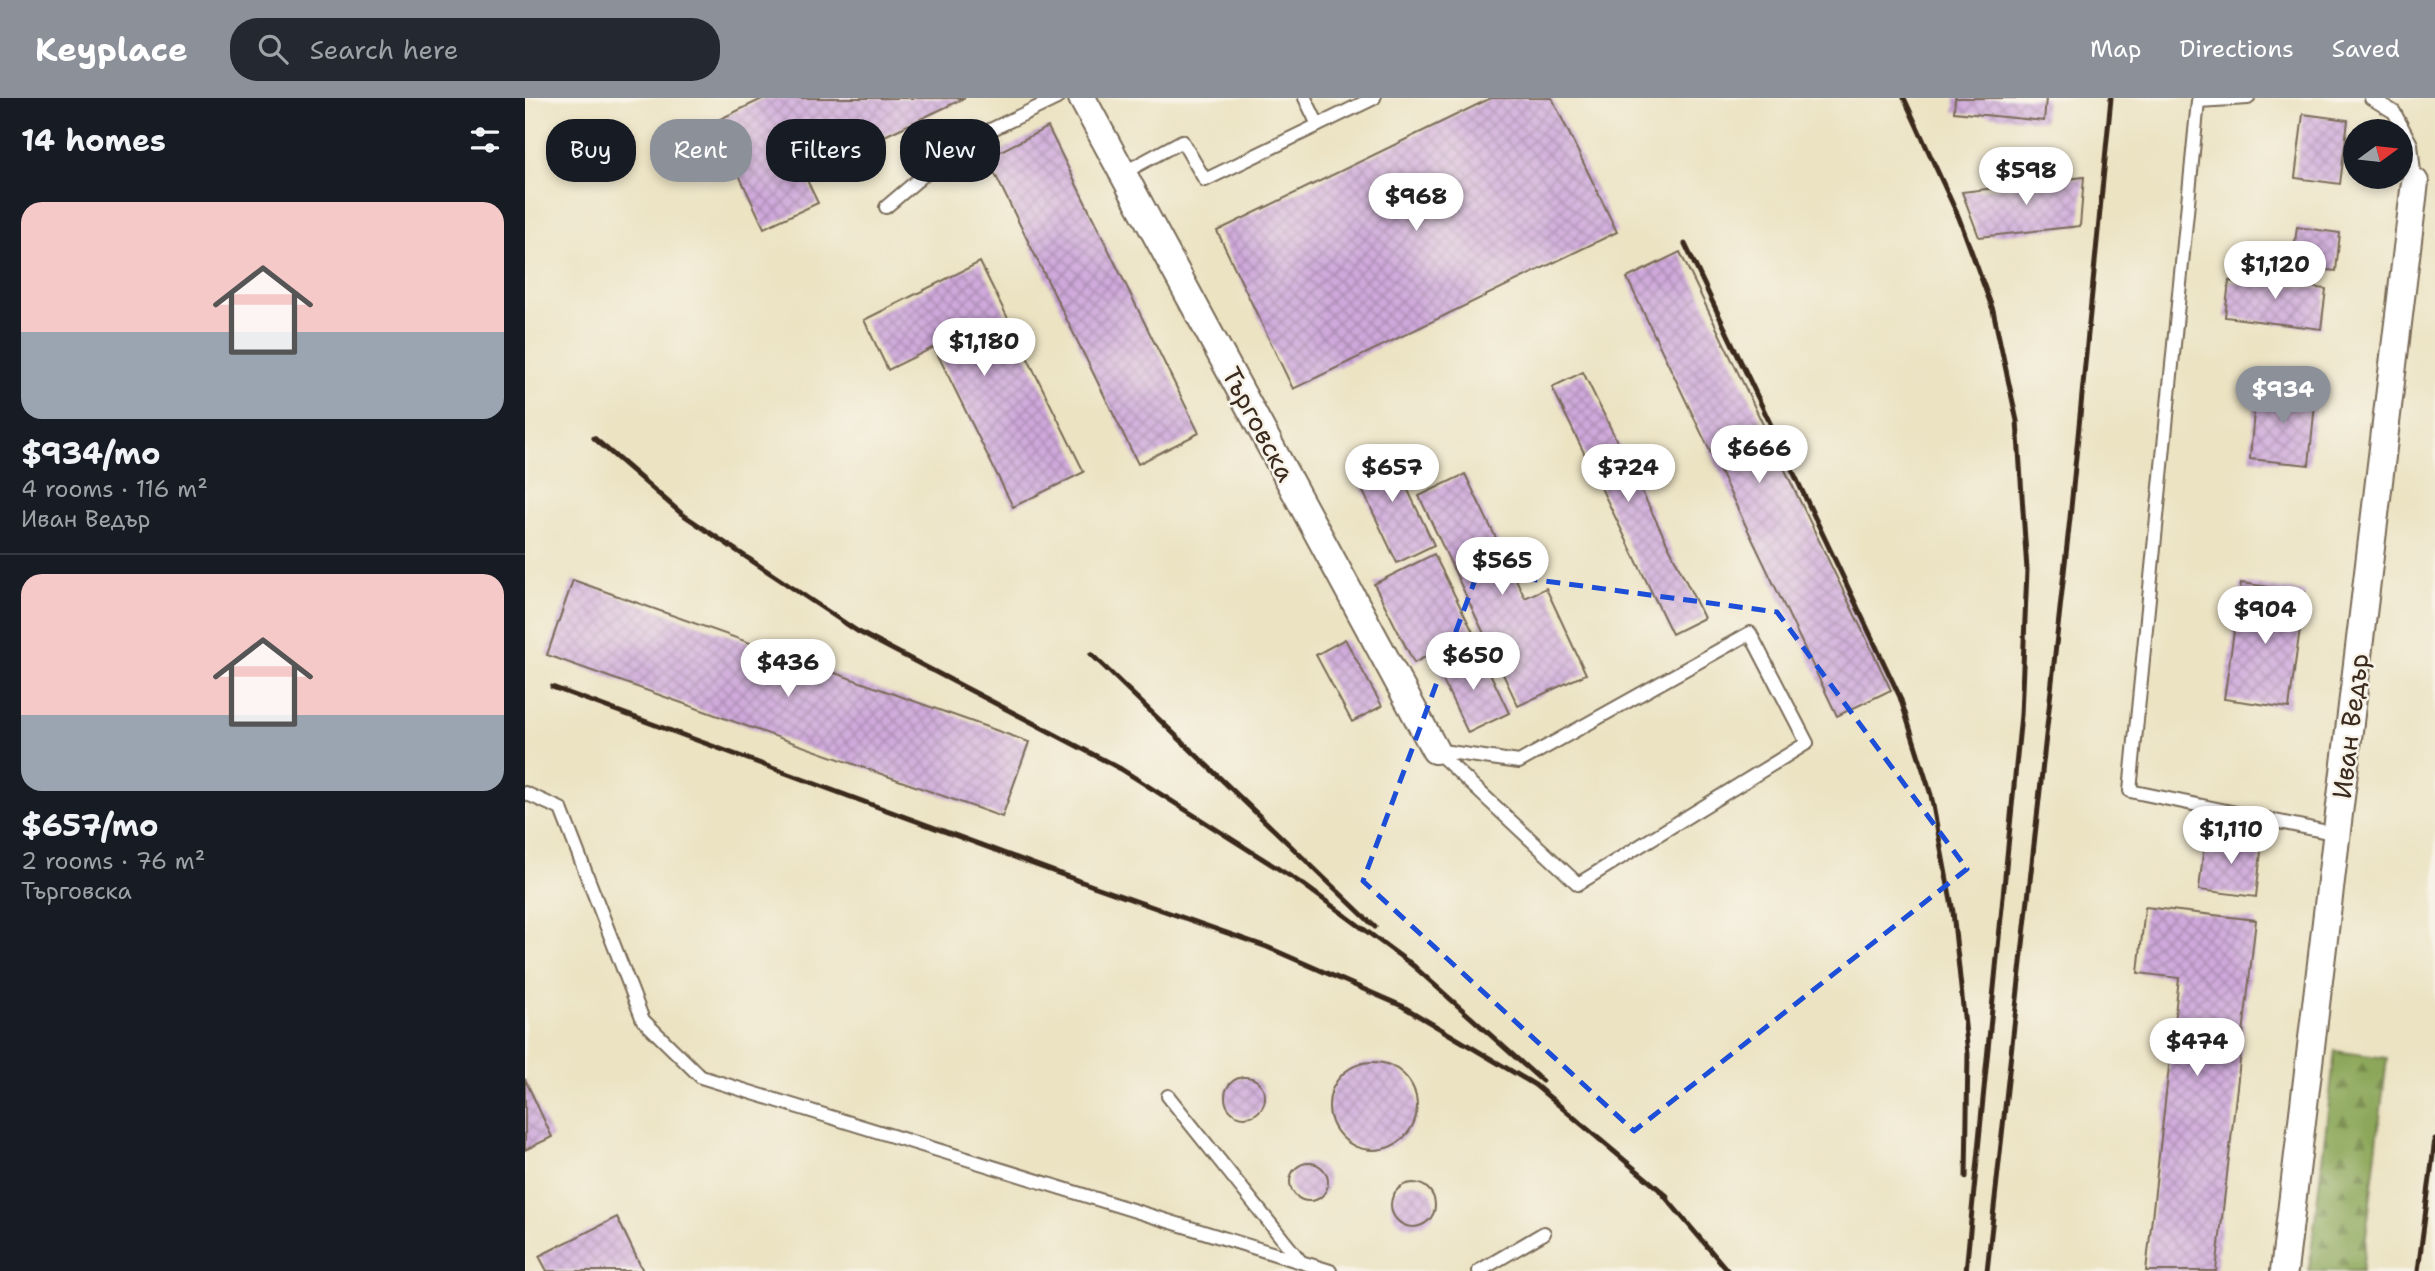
<!DOCTYPE html>
<meta charset="utf-8">
<style>
body{margin:0;font-family:"Shantell Sans",sans-serif;background:#242831;color:#f1f3f6;height:100vh;display:flex;flex-direction:column;font-size:26px;white-space:nowrap}
*{box-sizing:border-box;margin:0}
p{font-size:23px;color:#9ea1a6}
.icon{flex:none;width:38px;height:38px;fill:none;stroke:currentColor;stroke-width:2;stroke-linecap:round;stroke-linejoin:round}
.map{position:relative;flex:1;overflow:hidden}
.side{display:flex;flex-direction:column;background:#171b24;width:525px}
.side>*{flex:none}
.guide{position:absolute;left:21px;top:21px;width:665px;height:63px;display:flex;gap:14px}
.needle{width:46px;rotate:75deg}
.controls{position:absolute;left:1818px;top:21px;display:grid;gap:14px}
.controls a{display:grid;place-items:center;width:70px;height:70px;border-radius:50%;background:#171b24;box-shadow:0 4px 10px #0003;font-size:35px}
.price{position:absolute;translate:-50% -60px;padding:0 16px;border-radius:24px;background:#fff;color:#222;font-size:23px;line-height:46px;filter:drop-shadow(0 2px 4px #0008)}
.price::after{content:'';position:absolute;left:50%;top:42px;width:21px;height:16px;margin-left:-10px;background:inherit;clip-path:polygon(0 0,100% 0,50% 100%)}
.price.current{background:#8c9099;color:#fff}
ul{padding:0;list-style:none}
li{display:grid;align-content:center;gap:14px;height:371px;padding:0 21px}
li+li{border-top:2px solid #363941}
li span{display:grid;place-items:center;height:217px;border-radius:21px;color:#555}
li>.icon{margin-inline-start:auto}
span .icon{width:126px;height:126px;fill:#fffc;stroke-width:1}
li b{font-size:30px}
h2{display:flex;justify-content:space-between;align-items:center;height:84px;padding:0 21px;font-size:30px}
.pill{padding:0 24px;border-radius:28px;background:#171b24;box-shadow:0 4px 10px #0003;font-size:24px;line-height:63px}
.pill.current{background:#8c9099;color:#fff}
header{display:flex;align-items:center;gap:42px;box-sizing:border-box;height:98px;padding:0 35px;background:#8c9099;color:#fff}
header strong{font-size:33px}
nav{display:flex;gap:38px;margin-inline-start:auto;font-size:24px}
.search{width:490px;height:63px;background:#242831;display:flex;align-items:center;gap:18px;box-sizing:border-box;padding:0 24px;border-radius:28px;color:#9ea1a6;font-size:26px}
main{display:flex;flex:1;min-height:0}
.map>svg:first-child{display:block}
.forest{fill:url(#forest-firs);stroke:#64683c;stroke-width:2}
.building{fill:url(#building-cross-hatch)}
.lines{fill:none;stroke-linecap:round;stroke-linejoin:round}
.service-casing{stroke:#796b58;stroke-width:16}
.minor-casing{stroke:#796b58;stroke-width:30}
.service{stroke:#fff;stroke-width:12}
.minor{stroke:#fff;stroke-width:26}
.rail{stroke:#3b2a1e;stroke-width:5}
.marked{fill:none;stroke:#1d4ed8;stroke-width:5;stroke-dasharray:14 9;stroke-linejoin:round}
.labels{text-anchor:middle;dominant-baseline:central;stroke-width:5;stroke-linejoin:round;paint-order:stroke}
.street-label{font-size:26px;fill:#3b2a1e;stroke:#f7f3e8}
</style>
<header>
<strong>Keyplace</strong>
<div class="search"><svg class="icon" aria-label="search" viewBox="0 0 24 24"><circle cx="10" cy="10" r="6"/><path d="M15 15l6 6"/></svg>Search here</div>
<nav><a>Map</a><a>Directions</a><a>Saved</a></nav>
</header>
<main>
<section class="side">
<h2>14 homes<svg class="icon" aria-label="filters" viewBox="0 0 24 24"><path d="M4 7h16M4 17h16"/><circle cx="9" cy="7" r="2"/><circle cx="15" cy="17" r="2"/></svg></h2>
<ul>
<li><span style="background:linear-gradient(#f6c9c9 60%,#9aa5b1 0)"><svg class="icon" aria-label="home" viewBox="0 0 24 24"><path d="M3 11l9-7 9 7M6 9v11h12V9"/></svg></span><div><b>$934/mo</b><p>4 rooms · 116 m²</p><p>Иван Ведър</p></div></li>
<li><span style="background:linear-gradient(#f6c9c9 65%,#9aa5b1 0)"><svg class="icon" aria-label="home" viewBox="0 0 24 24"><path d="M3 11l9-7 9 7M6 9v11h12V9"/></svg></span><div><b>$657/mo</b><p>2 rooms · 76 m²</p><p>Търговска</p></div></li>
</ul>
</section>
<div class="map">
<svg width="1910" height="1173" viewBox="0 0 1910 1173">
<defs>
<pattern id="forest-firs" width="22" height="20" patternUnits="userSpaceOnUse" patternTransform="scale(1.75)"><rect width="22" height="20" fill="#8ca75a"/><path d="M5 1l3.5 6h-7zM16 11l3.5 6h-7z" fill="#74884a"/></pattern>
<pattern id="building-cross-hatch" width="8" height="8" patternUnits="userSpaceOnUse" patternTransform="scale(1.75)"><rect width="8" height="8" fill="#cfa9db"/><path d="M0 0l8 8M0 8l8-8" fill="none" stroke="#a98ab1"/></pattern>
</defs>
<rect width="100%" height="100%" fill="#f7f3e8"/>
<filter id="ink" filterUnits="userSpaceOnUse"><feTurbulence type="fractalNoise" baseFrequency=".0143" numOctaves="2"/><feDisplacementMap in="SourceGraphic" scale="14" xChannelSelector="R" yChannelSelector="G"/><feConvolveMatrix kernelMatrix="1 2 1 2 8 2 1 2 1" color-interpolation-filters="sRGB"/></filter>
<filter id="wash" filterUnits="userSpaceOnUse"><feTurbulence type="fractalNoise" baseFrequency=".00686" numOctaves="4" result="noise"/><feDisplacementMap in="SourceGraphic" scale="28" xChannelSelector="R" yChannelSelector="G"/><feGaussianBlur stdDeviation="1.57" result="paint"/><feColorMatrix in="noise" values="0 0 0 0 0 0 0 0 0 0 0 0 0 0 0 0 0 1.4 0 .05"/><feComposite in="paint" operator="in"/></filter>
<g filter="url(#wash)">
<rect width="100%" height="100%" fill="#ece3c3"/>
<path class="forest" d="M1810,953L1862,960L1837,1173H1784Z"/>
<g id="blocks">
<g class="building">
<path d="M239,0H440L279,76L293,105L239,130L189,24Z"/>
<path d="M966,0H1027L1092,134L768,291L692,133Z"/>
<path d="M1430,0H1521L1519,23L1429,14Z"/>
<path d="M1778,16L1823,22L1815,86L1770,80Z"/>
<path d="M523,29L674,335L613,366L462,60Z"/>
<path d="M1559,79L1555,128L1454,139L1437,94Z"/>
<path d="M1772,129L1815,135L1811,173L1767,168Z"/>
<path d="M1155,154L1366,592L1312,618L1102,180Z"/>
<path d="M455,164L559,374L488,409L409,249L363,272L339,222Z"/>
<path d="M1720,168L1744,172L1742,184L1801,191L1796,231L1700,219L1704,183L1718,185Z"/>
<path d="M1058,274L1179,520L1147,536L1027,289Z"/>
<path d="M1731,289L1791,295L1784,367L1725,361Z"/>
<path d="M862,348L909,447L872,465L825,366Z"/>
<path d="M940,376L1000,500L1021,490L1061,576L993,608L894,398Z"/>
<path d="M909,456L948,534L889,565L849,486Z"/>
<path d="M48,482L504,644L477,719L22,557Z"/>
<path d="M1716,485L1780,494L1764,610L1699,601Z"/>
<path d="M820,541L857,608L827,624L791,557Z"/>
<path d="M954,552L984,615L943,635L913,572Z"/>
<path d="M1680,738L1737,744L1731,799L1674,792Z"/>
<path d="M1620,809L1731,822L1691,1173H1621L1654,880L1613,875Z"/>
<circle cx="848" cy="1008" r="44"/>
<circle cx="720" cy="999" r="20"/>
<path d="M0,981L27,1039L0,1052Z"/>
<circle cx="784" cy="1084" r="19"/>
<circle cx="888" cy="1107" r="22"/>
<path d="M92,1119L118,1173H22L14,1158Z"/>
</g>
</g>
</g>
<g filter="url(#ink)">
<use href="#blocks" fill-opacity="0" stroke="#796b58" stroke-width="2"/>
<g class="lines">
<defs>
<g id="service">
<path d="M780,0L793,27"/>
<path d="M1723,0L1673,3L1605,693L1812,736"/>
<path d="M1846,0L1869,14L1886,46L1890,84"/>
<path d="M598,75L657,43L680,82L849,0"/>
<path d="M361,109L434,47L532,0"/>
<path d="M1225,535L1282,645L1053,786L910,652L994,664Z"/>
<path d="M0,695L36,711L118,922L176,979L805,1173"/>
<path d="M643,998L776,1164"/>
<path d="M954,1173L1019,1135"/>
</g>
<g id="minor">
<path d="M557,0L910,652"/>
<path d="M1759,1173L1890,84"/>
</g>
</defs>
<use href="#service" class="service-casing"/>
<use href="#minor" class="minor-casing"/>
<use href="#service" class="service"/>
<use href="#minor" class="minor"/>
<g class="rail">
<path d="M1379,0L1434,120L1468,212L1492,323L1502,472L1496,617L1441,1173"/>
<path d="M1160,146L1375,599L1406,697L1428,814L1443,956L1441,1079"/>
<path d="M69,340L157,416L332,533L596,671L779,787L890,869"/>
<path d="M566,556L850,829"/>
<path d="M27,589L568,788L742,849L877,908L1010,987L1142,1098"/>
<path d="M884,864L1017,983"/>
<path d="M1135,1093L1203,1173"/>
<path d="M1462,1173L1545,420L1586,0"/>
<path d="M1893,1173L1910,1041"/>
</g>
</g>
</g>
<path class="marked" d="M953,474L1252,514L1442,771L1109,1033L838,783Z"/>
<g class="labels">
<g class="street-label">
<text transform="translate(734 326) rotate(62)">Търговска</text>
<text transform="translate(1825 628) rotate(-83)">Иван Ведър</text>
</g>
</g>
</svg>
<div class="controls">
<a><svg class="needle" viewBox="-14 -14 28 28"><path d="M0-13l5 13h-10z" fill="#e53935"/><path d="M0 13l5-13h-10z" fill="#9ea1a6"/></svg></a>
</div>
<b class="price" style="left:1501px;top:109px">$598</b>
<b class="price" style="left:891px;top:135px">$968</b>
<b class="price" style="left:1750px;top:203px">$1,120</b>
<b class="price" style="left:459px;top:280px">$1,180</b>
<b class="price current" style="left:1758px;top:328px">$934</b>
<b class="price" style="left:1234px;top:387px">$666</b>
<b class="price" style="left:867px;top:406px">$657</b>
<b class="price" style="left:1103px;top:406px">$724</b>
<b class="price" style="left:977px;top:499px">$565</b>
<b class="price" style="left:1740px;top:548px">$904</b>
<b class="price" style="left:948px;top:594px">$650</b>
<b class="price" style="left:263px;top:601px">$436</b>
<b class="price" style="left:1706px;top:768px">$1,110</b>
<b class="price" style="left:1672px;top:980px">$474</b>
<div class="guide">
<a class="pill">Buy</a>
<a class="pill current">Rent</a>
<a class="pill">Filters</a>
<a class="pill">New</a>
</div>
</div>
</main>
